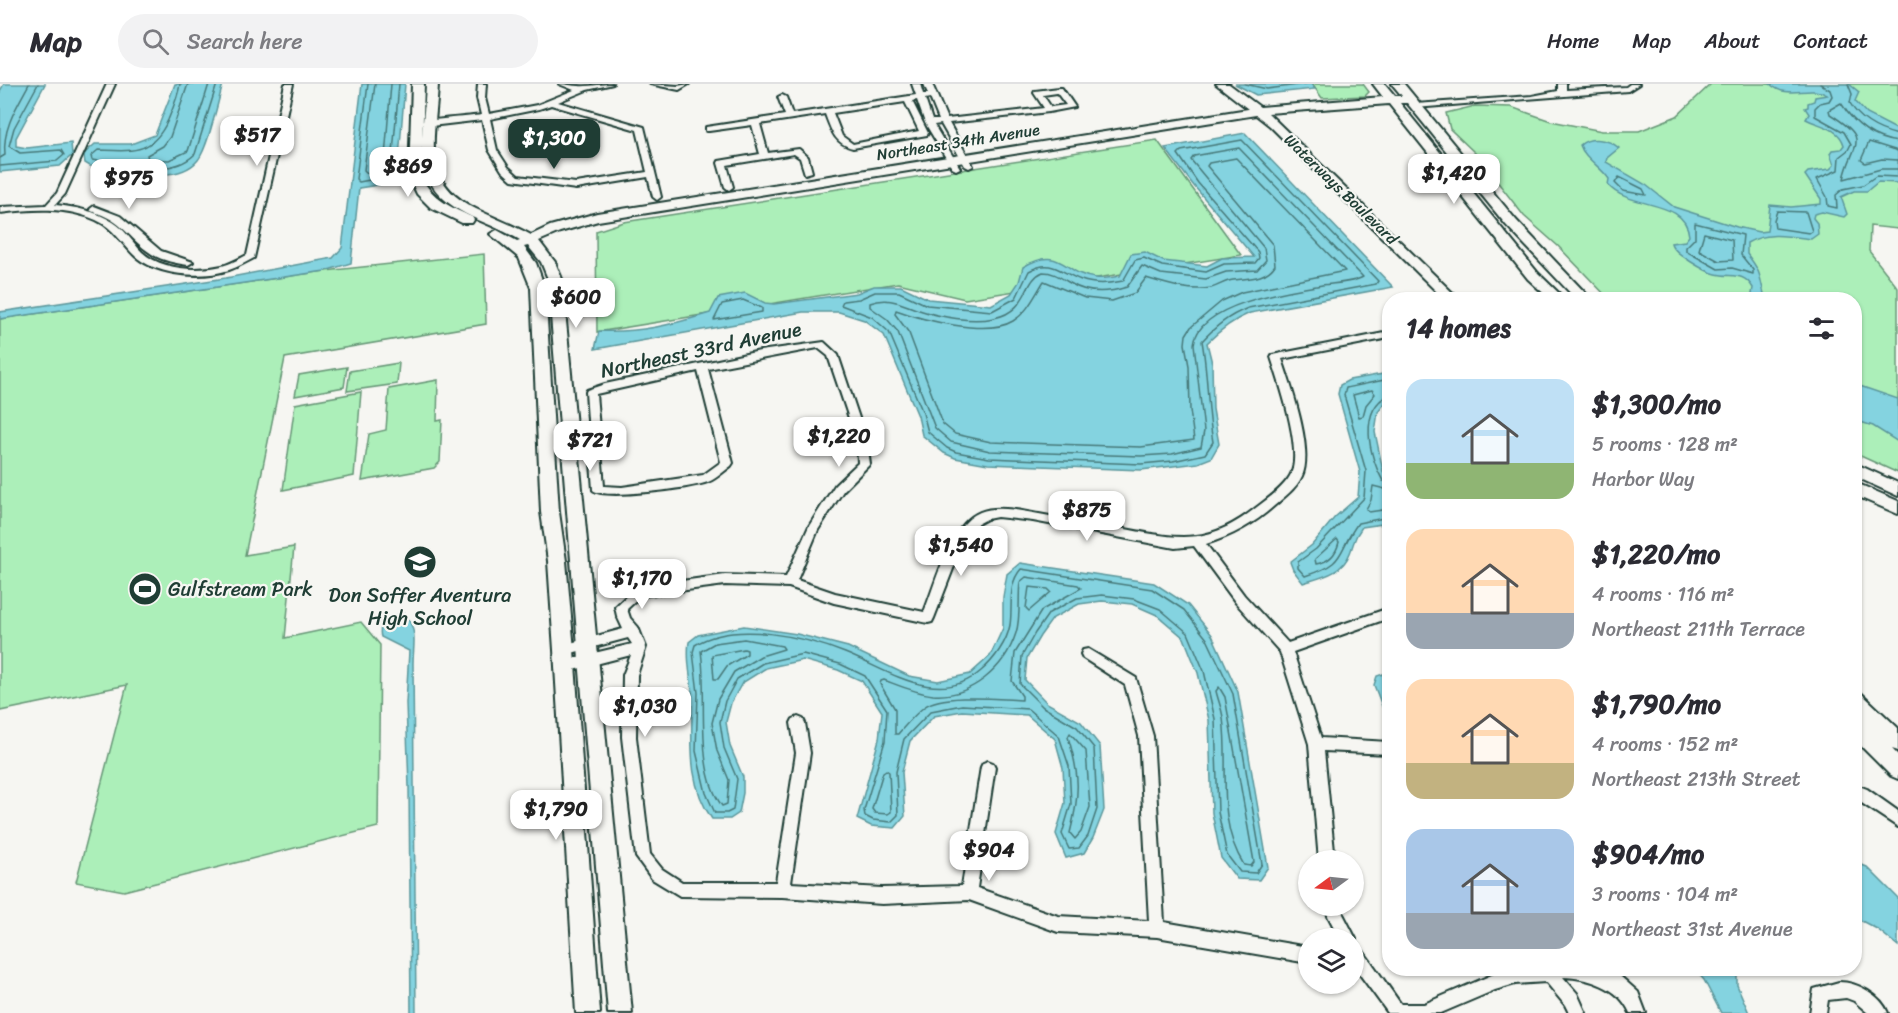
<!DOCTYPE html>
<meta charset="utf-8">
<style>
body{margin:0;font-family:Sriracha,sans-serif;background:#f2f2f3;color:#2b2b33;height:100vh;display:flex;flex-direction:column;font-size:22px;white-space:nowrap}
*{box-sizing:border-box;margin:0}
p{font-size:20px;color:#7c7c81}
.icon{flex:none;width:33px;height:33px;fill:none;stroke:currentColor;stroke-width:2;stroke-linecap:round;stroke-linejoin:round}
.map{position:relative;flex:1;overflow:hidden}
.panel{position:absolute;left:1382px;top:208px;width:480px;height:684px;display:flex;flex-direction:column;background:#fff;border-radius:24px;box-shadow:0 2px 4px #0004}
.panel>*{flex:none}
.needle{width:39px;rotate:255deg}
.controls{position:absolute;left:1298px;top:766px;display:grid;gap:12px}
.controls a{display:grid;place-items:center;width:66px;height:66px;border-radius:50%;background:#fff;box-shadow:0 2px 4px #0004;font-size:30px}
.price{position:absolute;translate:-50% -51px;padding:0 14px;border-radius:12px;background:#fff;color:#222;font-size:20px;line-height:39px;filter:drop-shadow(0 2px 3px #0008)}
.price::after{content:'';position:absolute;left:50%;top:36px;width:18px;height:14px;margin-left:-9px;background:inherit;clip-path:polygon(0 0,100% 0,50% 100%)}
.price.on{background:#1f3d34;color:#fff}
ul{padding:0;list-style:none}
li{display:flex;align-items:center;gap:18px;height:150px;padding:0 24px}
li span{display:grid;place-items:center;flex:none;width:168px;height:120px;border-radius:18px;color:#555}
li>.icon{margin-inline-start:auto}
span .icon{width:72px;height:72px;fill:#fffc;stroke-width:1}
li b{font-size:26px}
h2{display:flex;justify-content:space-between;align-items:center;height:72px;padding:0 24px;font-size:26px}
header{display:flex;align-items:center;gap:36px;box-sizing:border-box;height:84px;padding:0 30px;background:#fff;border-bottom:2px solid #e1e1e2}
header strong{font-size:28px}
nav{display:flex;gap:33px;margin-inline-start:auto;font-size:21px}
.search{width:420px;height:54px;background:#f2f2f3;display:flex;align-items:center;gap:15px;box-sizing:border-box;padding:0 21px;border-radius:33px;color:#7c7c81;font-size:22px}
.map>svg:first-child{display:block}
.green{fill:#acefb9;stroke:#669676;stroke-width:1.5}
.water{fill:#84d3e0;stroke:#5c979b;stroke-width:1.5}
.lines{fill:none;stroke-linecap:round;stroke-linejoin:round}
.shore{stroke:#477979;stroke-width:1.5}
.street-casing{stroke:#1f3d34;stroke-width:4}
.secondary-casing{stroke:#1f3d34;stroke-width:4}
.street{fill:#f6f6f2;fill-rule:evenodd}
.secondary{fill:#f6f6f2;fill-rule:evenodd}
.labels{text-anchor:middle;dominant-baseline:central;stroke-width:4.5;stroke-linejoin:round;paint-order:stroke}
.far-street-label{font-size:16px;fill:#1f3d34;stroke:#f6f6f2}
.street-label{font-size:20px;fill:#1f3d34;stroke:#f6f6f2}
.poi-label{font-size:20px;fill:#1f3d34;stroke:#f6f6f2;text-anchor:start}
</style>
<header>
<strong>Map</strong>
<div class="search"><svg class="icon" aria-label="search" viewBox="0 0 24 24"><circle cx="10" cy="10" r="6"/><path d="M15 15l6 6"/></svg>Search here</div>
<nav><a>Home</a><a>Map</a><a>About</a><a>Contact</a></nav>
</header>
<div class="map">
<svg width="1898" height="929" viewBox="0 0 1898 929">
<rect width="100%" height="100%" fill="#f6f6f2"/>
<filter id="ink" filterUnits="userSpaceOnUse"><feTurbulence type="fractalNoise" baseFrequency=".0167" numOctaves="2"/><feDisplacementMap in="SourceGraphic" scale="12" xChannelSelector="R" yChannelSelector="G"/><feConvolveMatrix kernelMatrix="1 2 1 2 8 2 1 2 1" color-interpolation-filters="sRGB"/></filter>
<g filter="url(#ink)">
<g class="green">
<path d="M1312,0H1363L1369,8L1365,12L1322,14Z"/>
<path d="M1711,0H1898V145L1870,142L1869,167L1898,204V389L1854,369V216H1610L1558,162L1524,132L1475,69L1450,45L1446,29L1475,22L1511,23L1551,37L1602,47H1639L1677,32Z"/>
<path d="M1157,56L1241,171L965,215L898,199L597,248L596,147L624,138Z"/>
<path d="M484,170L486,240L285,274L245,471L294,463L285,554L361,538L380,561L378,743L124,807L76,798L127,601L0,627V235L325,187Z"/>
<path d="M399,279L397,300L347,307L350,287Z"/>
<path d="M347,283L344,303L295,312L299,291Z"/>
<path d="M438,296L437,337L442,336L440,378L434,384L362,397L369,350L386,346L389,305Z"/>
<path d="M361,308L354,392L283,406L295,320Z"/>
</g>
<g class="water">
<path d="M4,0H45L16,54V62L27,64L71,59L72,70L86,68L95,60H131L155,51L175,0H223C218,17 208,64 198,76C176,103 120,84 90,82L85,79L84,72L70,73L60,82L0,88V7Z"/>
<path d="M362,0H405L397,98L359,104L351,179L325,187L0,235V228L226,194L333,174L342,164Z"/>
<path d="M1235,0H1311L1315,5L1256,11Z"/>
<path d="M1770,0H1849L1859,8L1855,17L1867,30L1898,46V99L1878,98L1867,107H1854L1841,113L1847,130L1844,133L1822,128L1814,130L1813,134L1817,139L1818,150L1811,155C1789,152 1767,147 1747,159V170C1764,192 1758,192 1766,216H1755L1752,210L1753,204C1743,187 1731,194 1716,190C1706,188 1673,169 1671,159L1685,157L1689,152C1686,114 1629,126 1608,101L1609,95C1601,83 1584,74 1580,61C1590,52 1609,55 1619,64L1607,74L1606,78L1646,101L1674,123L1737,143L1759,148L1767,147L1770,121L1791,123L1821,120V115L1805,91L1808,88L1830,85L1834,81L1830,69L1832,66L1841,65L1844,61C1839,43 1819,42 1806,35L1809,30L1805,24L1808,23V19L1814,17L1815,13L1827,11C1809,0 1788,17 1770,0Z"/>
<path d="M1245,49L1393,203L1250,229C1233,236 1220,246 1207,259L1212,279L1213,325L1219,360L1211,374L1198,379L1141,386L988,380L955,374L944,369L922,351L918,332L884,251L864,236L839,228H803L595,265L599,247C639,249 671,241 710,229L718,214L745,209L765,219L774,220L857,209L874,202H901L928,215L991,221L1011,210L1019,198L1023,183C1063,160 1063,191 1096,194C1104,195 1113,193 1120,192L1131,170L1145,168L1163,177L1207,182L1222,174L1254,173L1194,102L1165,64Z"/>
<path d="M1389,289V314L1378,328L1375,348L1383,387L1389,396V439L1362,443C1353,455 1355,457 1350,469C1342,490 1322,493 1303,499L1293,486L1290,478L1312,461L1335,433L1358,413L1360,388L1338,310L1340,301L1349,296Z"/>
<path d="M1854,300L1898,315V358L1873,342L1854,336Z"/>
<path d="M1020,479L1154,499L1188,521L1212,551L1238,608L1268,783L1259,796L1237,795L1221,774L1212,729L1209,636L1198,589L1184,554L1157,531L1132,520L1102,517L1079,520L1053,534L1040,552L1027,574L1025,596L1047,619L1081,638L1100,662L1104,726L1093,754L1084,769L1066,774L1056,750L1065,719L1063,684L1055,655L1027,631L962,627L934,632L910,657L902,688L905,732L895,744L871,742L857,735L879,655L882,628L862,597L838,586L803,576L766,584L742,599L731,619L726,638L730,662L743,693V709L739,729L730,735H712C685,697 693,652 692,609C691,592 686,575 689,558L698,551L744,542L797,550L848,563L909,592L938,597L970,590L990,572L1003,544V513L1007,490Z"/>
<path d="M403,529C419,545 413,560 413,580L416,929H411L409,703L406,619L409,567L381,553C377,538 391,532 403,529Z"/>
<path d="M1389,588V640L1374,601L1377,592Z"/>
<path d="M1854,778L1867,783L1898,814V862L1877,845L1854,833Z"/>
<path d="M1694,885H1737V901L1749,929H1721L1704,896Z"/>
</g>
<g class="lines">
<g class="shore">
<path d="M180,0C178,13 173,24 168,36C152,71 132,67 98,66L91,72L92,76C124,80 170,95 195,70L217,0"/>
<path d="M188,0L170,53L163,62L147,71L148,75L169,76L188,67L209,0"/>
<path d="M368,0L356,95L359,98L391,92L399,0"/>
<path d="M375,0L364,86L367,89L384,85L391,0"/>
<path d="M1245,0L1267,5L1306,0"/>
<path d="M1820,0L1830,6L1832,12L1829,17L1820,19L1815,24V32L1844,48L1851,60L1848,66L1839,73L1838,86L1817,95L1827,113L1828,122L1837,124L1836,111L1843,105L1863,101L1876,92L1898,93"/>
<path d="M1848,0L1852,10L1850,19C1860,37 1878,46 1898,51"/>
<path d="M1242,56L1378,197L1376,200L1248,224C1228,232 1216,242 1202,257C1208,291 1207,324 1213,358L1205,370L1173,377L1141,380L989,374L956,368L947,364L928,348L923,329L889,248L872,233L841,221L843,217L859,215L875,208H899L927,221L992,227L1016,214L1029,187C1053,174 1059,188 1081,196C1095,201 1109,200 1123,197L1135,176L1144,174L1162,182L1206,188L1224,180L1255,179L1259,174L1258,168L1198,99L1178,70L1181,67Z"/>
<path d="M1898,58C1873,55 1854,40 1841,19L1829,26L1830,30C1873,57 1852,58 1844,95L1881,85H1898"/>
<path d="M1239,64L1363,193C1353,199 1335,199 1322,201C1290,206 1198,220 1194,260L1204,347L1201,363L1172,370L1141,372L990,367L951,358L935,344L898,248L887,235L870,223V219C890,212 901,220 919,226C940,233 972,239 994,234C1029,227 1023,196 1043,188C1054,188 1061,194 1070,199C1087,210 1108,209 1127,203L1142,182L1161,190L1206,195L1226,188L1257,186L1266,176L1264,164L1191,76L1194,72Z"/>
<path d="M1898,67L1869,58L1861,76L1865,79L1882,75L1898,76"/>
<path d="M0,74L5,71C2,45 17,22 29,0"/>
<path d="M1236,74L1345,187L1242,208L1222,217L1191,243L1186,251L1185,260L1189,282L1190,326L1194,356L1141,363L991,358L955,350L943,340L909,249L895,230L896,226C923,236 987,253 1013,237C1028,228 1035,211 1044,197L1085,214L1112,217L1135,209L1146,194C1166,200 1190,208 1211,204C1219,202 1225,197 1233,196C1249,194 1266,195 1275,181L1273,161L1207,82L1209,79Z"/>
<path d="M0,82L57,77L64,71L61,66L20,69L9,62L14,44L38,0"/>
<path d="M1619,93L1643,105L1646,111L1623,107L1615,99Z"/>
<path d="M1777,127L1806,128L1812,147L1809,149L1775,144L1774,136Z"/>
<path d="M1695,139L1743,151L1741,171L1753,186V190L1732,184L1718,185L1686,167V163L1695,154Z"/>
<path d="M1704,149L1732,156L1733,176L1719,177L1699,166Z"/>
<path d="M743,216L762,224V228L714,236L722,220Z"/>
<path d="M1389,295L1346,304L1344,311L1366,387L1364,414L1316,465L1298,478V484L1305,492C1348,478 1335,471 1358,439L1389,433"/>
<path d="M1372,306L1375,310L1366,321L1363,332L1359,333L1353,311Z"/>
<path d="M1389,311C1358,325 1369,373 1383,397L1389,398"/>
<path d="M1389,406L1373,402L1371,416L1366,425L1369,428L1389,425"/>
<path d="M1337,455L1339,458C1336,471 1329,478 1316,480L1315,475Z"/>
<path d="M1021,485L1152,505L1184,526L1207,555L1233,610L1262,780L1256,789L1240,788L1227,771L1218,728L1215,635L1204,587L1188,549L1160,525L1134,515L1102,511L1077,514L1049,529L1035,549L1022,572L1020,600L1043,623L1077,643L1094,664L1097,725L1088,752L1079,764L1069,765L1062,750L1071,720L1069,682L1059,652L1028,625L962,621L931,627L904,655L896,688L898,731L891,738L873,736L865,732L864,726L885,657L887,626L865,592L840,580L803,570L763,579L737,595L725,617L720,638L724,664L737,695L733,726L727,729H715L706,709L696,667L698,609L693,568L695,561C735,536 805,553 845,569C888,586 938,624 981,587C994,576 1007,558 1010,541C1013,521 1007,501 1021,485Z"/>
<path d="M1026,493L1078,501L1081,504L1042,526L1015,569L1012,597L1022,612V616C999,615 942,609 924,623C915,630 906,641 898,650H895V625L880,600L881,597L884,596C900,602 916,609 933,611C971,614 1005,584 1016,549C1021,533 1018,515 1020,498Z"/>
<path d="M1029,503L1048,505L1051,508L1029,527L1026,524Z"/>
<path d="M744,555L782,562L784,565L761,572L734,588L718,615L712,639L717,667L729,696L727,720L722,722C694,684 708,614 701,567L715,559Z"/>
<path d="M744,565L747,566V570L727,582L718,595H714L712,571Z"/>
<path d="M1219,603L1225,613L1254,778L1251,782L1244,781C1215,735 1230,685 1223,634C1222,625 1218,616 1216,607Z"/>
<path d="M1070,649L1086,667L1090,723L1081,748L1075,755L1070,749C1080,711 1080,691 1068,653Z"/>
<path d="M886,686L889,688L891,728L888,730L875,729L872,725L883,688Z"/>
</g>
<defs>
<g id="street">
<path d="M107,0H115L65,110L55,121C75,123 96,127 113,138C125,145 132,158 142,168C161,186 197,188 222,182C230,180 239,175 247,171L285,0H293L254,174C246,178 238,183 229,186C202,195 159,192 136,173C122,160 114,144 96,136C66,122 31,125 0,129V123L46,121L57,109Z"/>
<path d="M478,0H486L485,14L489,30L537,21L574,6L559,0C566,0 572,2 579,2C586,3 603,0 613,0L587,6L558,18L644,43L661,113L657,116L653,113L648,93L576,105L512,96L502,87L489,66L482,36L431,42L416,39C421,36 470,33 481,31L477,14ZM551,21L637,46L647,88L576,99L518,92L508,83L497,66L490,35L539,25Z"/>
<path d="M650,0L678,2L689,0L679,6Z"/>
<path d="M912,0H920L923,10H928L924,0H932L947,35L1044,24L1034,9L1035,7L1059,4H1062L1075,23L1049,28L949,39L973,82L969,84L965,82L941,40L934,41L960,84L956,86L952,84L925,39L917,16L912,17L928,49L927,51L853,64C835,60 831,46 825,30L760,40L768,69L799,65L808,73L812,88L805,90L800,74L794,70L727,81L733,103L729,106L725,103L718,79L719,77L760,70L752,41L709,47H706V43L785,31L778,13L782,11L786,13L792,30L916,11ZM1057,9L1066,21L1051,23L1043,11ZM930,14L939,36H932L925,15ZM905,18L919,47L853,60L842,52L833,29Z"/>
<path d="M1558,0H1566V6L1626,3L1630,0H1639L1628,7L1415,24L1411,22L1415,20L1532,12L1558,7Z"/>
<path d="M94,122L120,132L161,167L193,178L188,181C176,179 163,177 152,170C126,153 125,137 91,127L90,125Z"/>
<path d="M1389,248V254L1282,275C1291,302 1314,366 1302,392C1296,405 1284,413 1274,422C1254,440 1232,452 1206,460L1244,511L1288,559L1389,524V534L1293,568L1321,654L1389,658V670L1324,667L1335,777H1319L1309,660L1280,568L1236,519L1194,462L1175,464L1033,437L997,433L987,435L974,442L965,454L934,534L932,538L928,539L834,519L789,503L725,501L641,512L627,525L630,534L638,543L646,563L637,591L636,653L650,770L662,785L682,798H776L796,669L791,639L793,635L798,633L803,635L805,639L810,669L791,799L882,804L962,802L981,683L983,679L988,677L993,679L995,683L977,804L1058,832L1149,837L1139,652L1125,601L1083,574L1081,570L1083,566L1088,565L1136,594L1153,652L1164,838L1308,863V879L1157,853L1058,848L969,816L882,820L782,813L680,812L652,795L636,773L622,653L623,591L631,571L565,588L560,586L558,582L560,578L565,576L632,560L628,554L564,571L559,570L558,566L559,562L623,545L617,532L615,523L634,505L638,503L725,491L786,493L809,442L835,401L858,379L857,358L828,272L818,264L708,285L733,379L731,382C724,387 716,395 708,398C693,404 602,416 593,406L586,308L587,306L605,300L760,267L824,258L838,271L867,358L870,380L843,407L818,446L797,496L835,509L924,528C936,499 950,440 980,428C997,421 1022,427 1039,430C1066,435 1093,440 1120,444C1178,455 1207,463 1257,423C1268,415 1283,404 1290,392C1304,369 1279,298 1271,273L1272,271ZM698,287L721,378L703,391L622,403L604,402L596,310Z"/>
<path d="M1854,700L1867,705L1898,727V743L1854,714Z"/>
<path d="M1326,822H1342L1343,830L1356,855L1355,858C1360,860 1394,911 1401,920H1424L1494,890L1511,885H1600L1620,892L1638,908L1646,929H1630C1619,903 1589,894 1563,893L1577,909L1586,929H1569L1565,921L1546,898L1515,900L1495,906L1441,929H1388L1353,881V855H1340L1328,832Z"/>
<path d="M1839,898C1857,898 1881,911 1888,929H1868L1854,917L1846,914L1828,916L1826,929H1810L1814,905Z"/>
</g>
<g id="secondary">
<path d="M412,0H424L421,93C433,115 450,123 472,133L474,136L472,139H462L431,124L417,110L409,93Z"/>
<path d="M426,0H438C436,54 418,96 476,125C494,134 513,141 531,151L550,142L597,129L1248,25L1216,0H1229L1260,23L1383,13L1373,0H1385L1395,12H1402L1392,0H1404L1516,136L1592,216H1577L1506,141L1407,19H1400L1538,189L1566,216H1551L1528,195L1389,20L1268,29L1460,216H1445L1270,42L1256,31L598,137L560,148L539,157L555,178L562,195L632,929H608L548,195L541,178L528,162L524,163L536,179L545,204L559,428L566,477L574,566L600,929H576L554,566L548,477L541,428L531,204L519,174L490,150L497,146L517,157L520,156C502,145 483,139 466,130C406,98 424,56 426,0Z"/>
<path d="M1854,379L1898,399V412L1854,392Z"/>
<path d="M1854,398L1898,417V430L1854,411Z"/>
<path d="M1854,606L1861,609L1898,644V667L1892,665L1898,671V695L1891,692L1854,655V632L1860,634L1854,628Z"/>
</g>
</defs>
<use href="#street" class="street-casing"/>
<use href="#secondary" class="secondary-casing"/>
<use href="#street" class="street"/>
<use href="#secondary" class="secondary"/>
</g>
</g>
<defs>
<symbol id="school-disc" viewBox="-11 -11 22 22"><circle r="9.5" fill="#1f3d34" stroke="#f6f6f2"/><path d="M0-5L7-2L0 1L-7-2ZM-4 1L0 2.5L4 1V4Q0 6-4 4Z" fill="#fff"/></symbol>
<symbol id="stadium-disc" viewBox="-11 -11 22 22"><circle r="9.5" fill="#1f3d34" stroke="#f6f6f2"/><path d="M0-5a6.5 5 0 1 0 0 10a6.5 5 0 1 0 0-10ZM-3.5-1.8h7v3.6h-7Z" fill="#fff"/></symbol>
</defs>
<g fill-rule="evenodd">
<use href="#school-disc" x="401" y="459" width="38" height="38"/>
<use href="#stadium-disc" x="126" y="486" width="38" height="38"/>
</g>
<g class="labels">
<g class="far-street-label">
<text transform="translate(958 58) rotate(-9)">Northeast 34th Avenue</text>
<text transform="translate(1341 105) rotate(44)">Waterways Boulevard</text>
</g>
<g class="street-label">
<text transform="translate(701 266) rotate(-12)">Northeast 33rd Avenue</text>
</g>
<g class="poi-label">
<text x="168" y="505">Gulfstream Park</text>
<text x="420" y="511" text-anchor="middle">Don Soffer Aventura<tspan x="420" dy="23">High School</tspan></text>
</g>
</g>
</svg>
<div class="controls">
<a><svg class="needle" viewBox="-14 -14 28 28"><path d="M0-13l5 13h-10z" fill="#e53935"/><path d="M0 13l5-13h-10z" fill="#7c7c81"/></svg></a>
<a><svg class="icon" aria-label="layers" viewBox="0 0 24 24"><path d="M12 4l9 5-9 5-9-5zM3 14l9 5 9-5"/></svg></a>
</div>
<b class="price" style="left:257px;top:83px">$517</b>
<b class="price on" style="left:554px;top:86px">$1,300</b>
<b class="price" style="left:408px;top:114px">$869</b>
<b class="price" style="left:1454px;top:121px">$1,420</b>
<b class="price" style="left:129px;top:126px">$975</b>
<b class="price" style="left:576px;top:245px">$600</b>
<b class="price" style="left:839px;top:384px">$1,220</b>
<b class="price" style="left:590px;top:388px">$721</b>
<b class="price" style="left:1087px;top:458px">$875</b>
<b class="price" style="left:961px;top:493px">$1,540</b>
<b class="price" style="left:642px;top:526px">$1,170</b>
<b class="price" style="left:645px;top:654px">$1,030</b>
<b class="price" style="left:556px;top:757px">$1,790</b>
<b class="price" style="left:989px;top:798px">$904</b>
<section class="panel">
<h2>14 homes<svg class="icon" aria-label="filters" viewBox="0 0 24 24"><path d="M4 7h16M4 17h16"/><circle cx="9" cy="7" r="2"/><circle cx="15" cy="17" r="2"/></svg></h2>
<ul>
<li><span style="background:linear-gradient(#bfe0f5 70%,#8fb573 0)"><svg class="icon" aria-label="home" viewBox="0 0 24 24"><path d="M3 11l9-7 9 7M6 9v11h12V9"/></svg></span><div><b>$1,300/mo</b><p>5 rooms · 128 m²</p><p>Harbor Way</p></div></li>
<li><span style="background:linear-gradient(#ffd9b3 70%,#9aa5b1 0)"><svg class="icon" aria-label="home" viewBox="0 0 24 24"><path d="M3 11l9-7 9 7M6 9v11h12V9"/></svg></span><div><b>$1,220/mo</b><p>4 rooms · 116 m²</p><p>Northeast 211th Terrace</p></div></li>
<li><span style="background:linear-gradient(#ffd9b3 70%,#c2b280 0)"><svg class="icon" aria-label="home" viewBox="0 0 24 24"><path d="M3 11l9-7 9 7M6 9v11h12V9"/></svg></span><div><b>$1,790/mo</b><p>4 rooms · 152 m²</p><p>Northeast 213th Street</p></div></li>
<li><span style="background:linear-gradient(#a9c7e8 70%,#9aa5b1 0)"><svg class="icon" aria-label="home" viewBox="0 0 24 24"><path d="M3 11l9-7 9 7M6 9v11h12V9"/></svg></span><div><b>$904/mo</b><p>3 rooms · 104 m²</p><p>Northeast 31st Avenue</p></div></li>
</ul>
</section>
</div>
